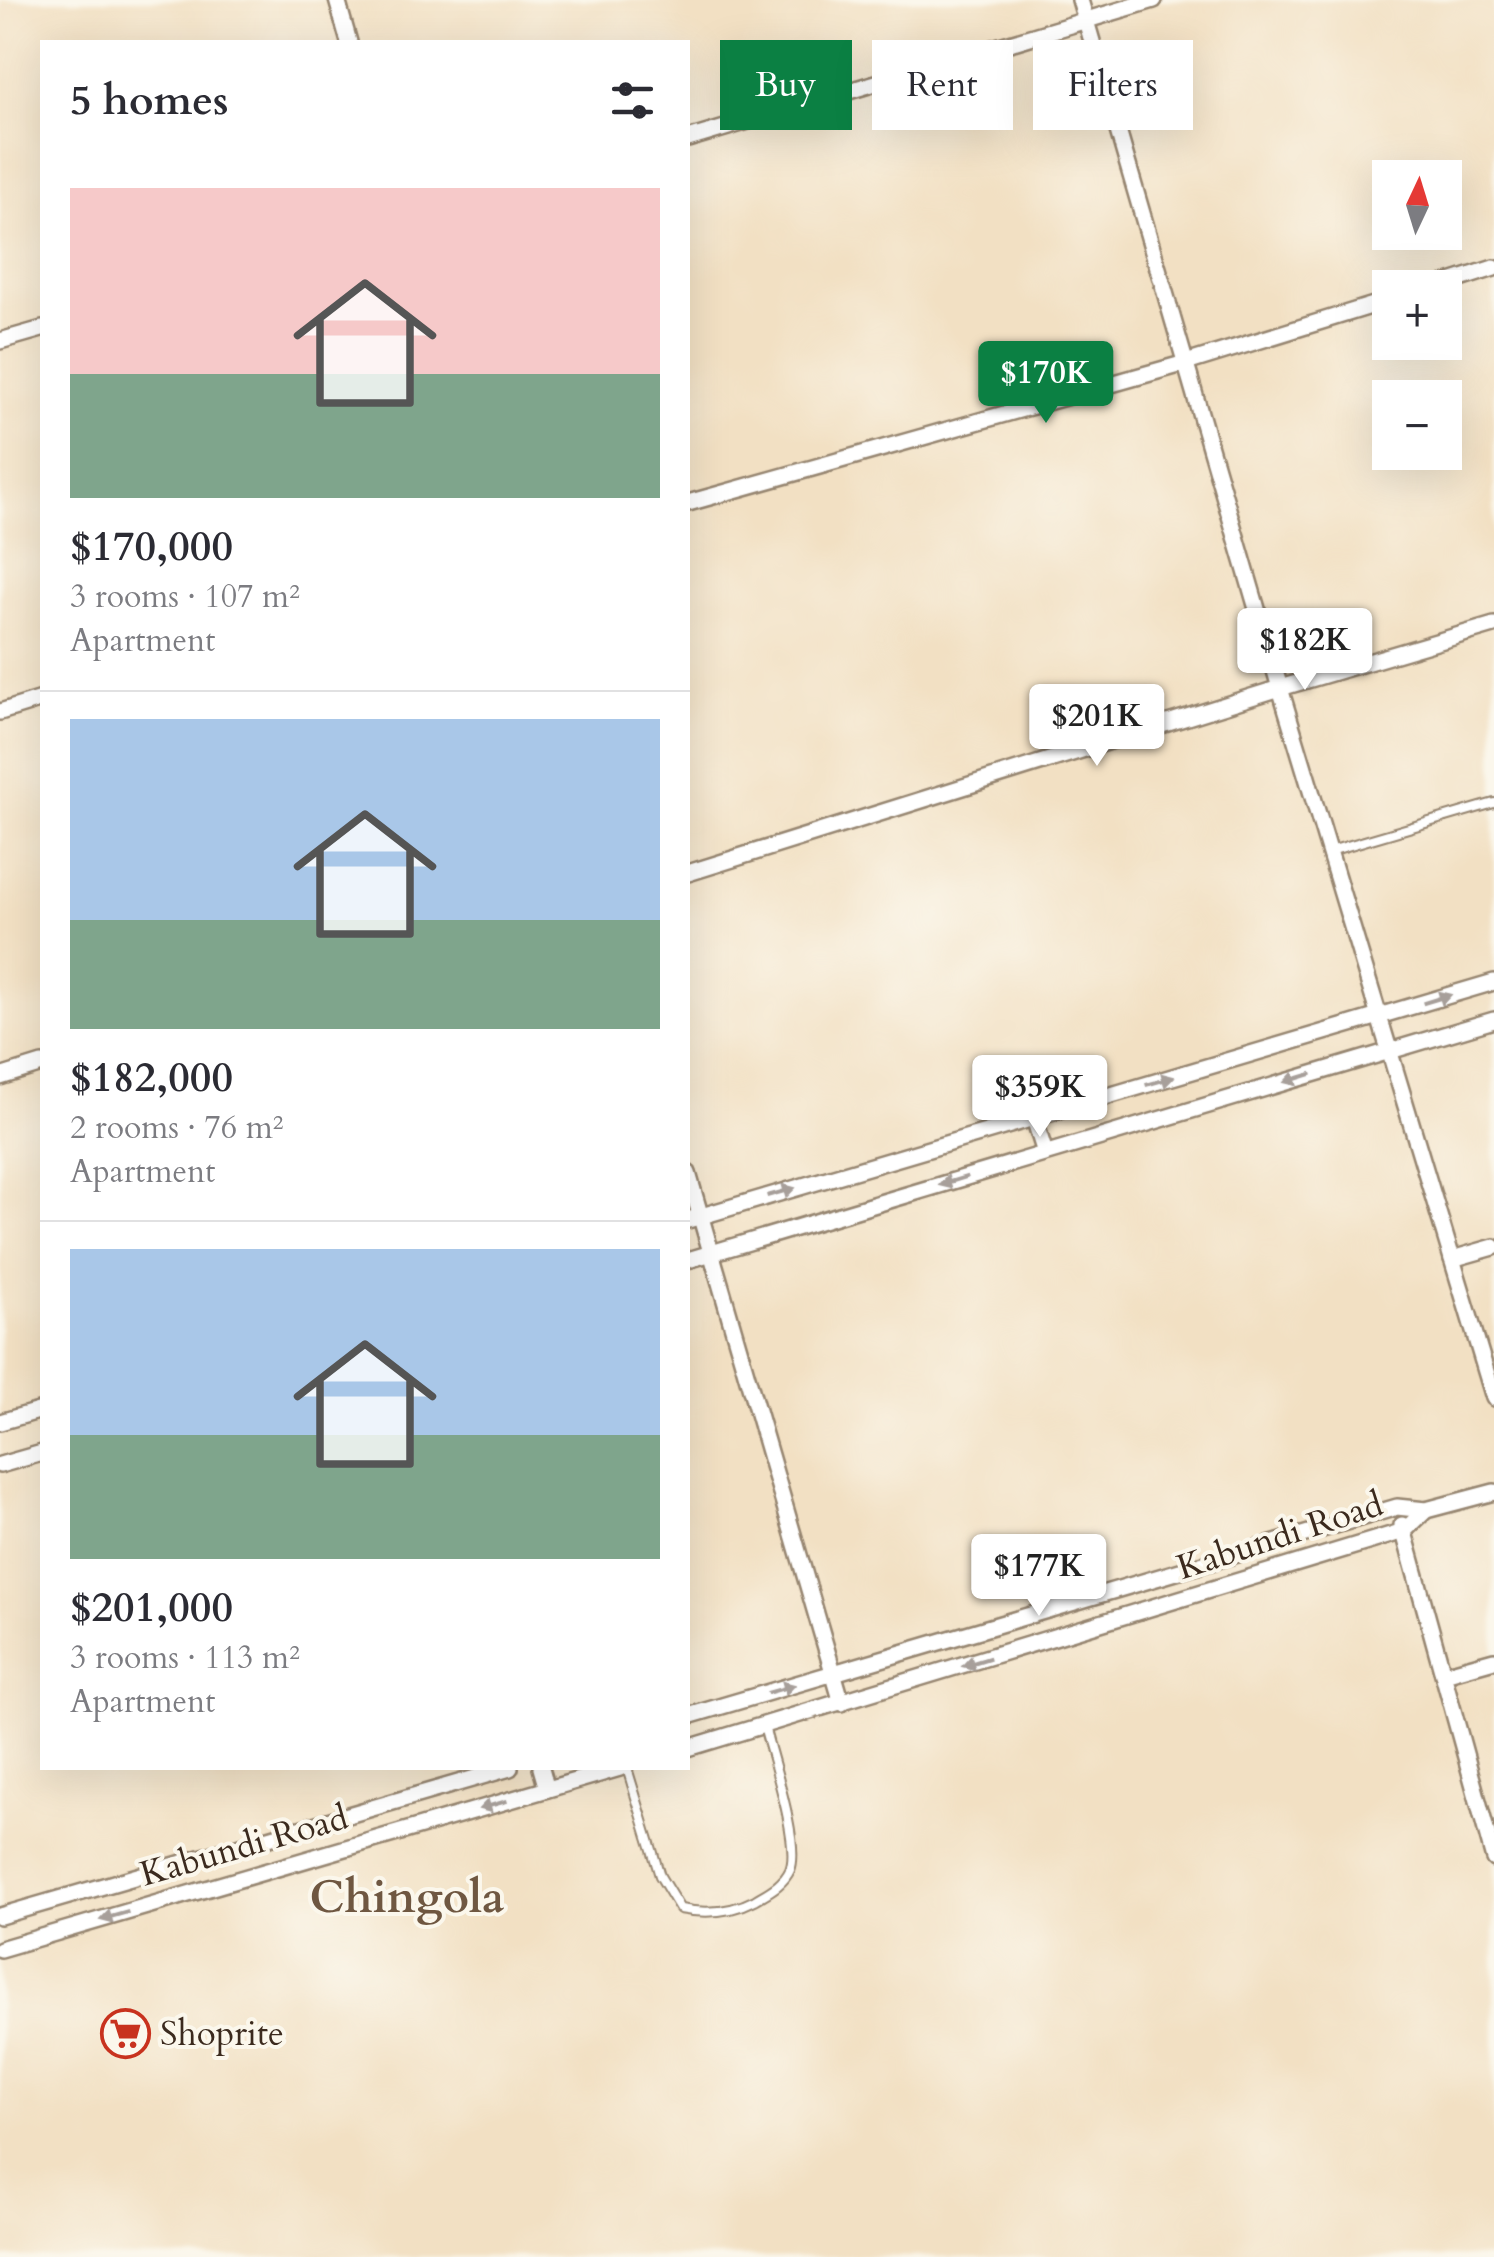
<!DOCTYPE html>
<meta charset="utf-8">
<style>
body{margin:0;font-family:Cardo,serif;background:#f2f2f3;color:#2b2b33;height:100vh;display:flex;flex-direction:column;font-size:38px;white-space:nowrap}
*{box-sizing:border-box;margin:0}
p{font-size:32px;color:#7c7c81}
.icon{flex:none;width:55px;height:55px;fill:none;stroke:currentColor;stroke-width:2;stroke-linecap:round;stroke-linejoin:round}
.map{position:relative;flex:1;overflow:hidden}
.sheet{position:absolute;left:40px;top:40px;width:650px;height:1730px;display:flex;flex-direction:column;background:#fff;border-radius:0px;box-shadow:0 10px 40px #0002}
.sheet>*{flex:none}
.top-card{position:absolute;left:720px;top:40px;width:622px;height:90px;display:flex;gap:20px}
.needle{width:65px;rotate:4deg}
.buttons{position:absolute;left:1372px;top:160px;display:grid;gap:20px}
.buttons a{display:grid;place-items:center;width:90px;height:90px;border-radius:0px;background:#fff;box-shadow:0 10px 40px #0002;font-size:50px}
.price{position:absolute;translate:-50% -85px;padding:0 22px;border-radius:10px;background:#fff;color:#222;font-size:32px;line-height:65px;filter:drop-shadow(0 2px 5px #0008)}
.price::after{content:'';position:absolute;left:50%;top:60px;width:30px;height:22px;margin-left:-15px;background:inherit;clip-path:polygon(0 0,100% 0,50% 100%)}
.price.active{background:#0b8043;color:#fff}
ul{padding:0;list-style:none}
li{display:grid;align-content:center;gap:20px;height:530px;padding:0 30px}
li+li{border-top:2px solid #e1e1e2}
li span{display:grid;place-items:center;height:310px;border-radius:0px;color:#555}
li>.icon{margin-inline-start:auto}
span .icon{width:180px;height:180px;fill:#fffc;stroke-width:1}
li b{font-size:42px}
h2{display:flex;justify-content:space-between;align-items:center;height:120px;padding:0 30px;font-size:42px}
.tag{padding:0 35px;border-radius:0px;background:#fff;box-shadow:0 10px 40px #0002;font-size:35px;line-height:90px}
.tag.active{background:#0b8043;color:#fff}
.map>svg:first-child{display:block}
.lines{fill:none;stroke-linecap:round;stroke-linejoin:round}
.service-casing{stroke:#968570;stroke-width:12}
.minor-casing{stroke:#968570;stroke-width:20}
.service{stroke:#fff;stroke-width:8}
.minor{stroke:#fff;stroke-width:15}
.oneway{fill:#a79f9a}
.labels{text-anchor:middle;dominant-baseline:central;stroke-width:8;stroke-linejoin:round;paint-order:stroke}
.street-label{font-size:35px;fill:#3b2a1e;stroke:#fbf7ec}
.poi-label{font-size:35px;fill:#3b2a1e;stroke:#fbf7ec;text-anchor:start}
.district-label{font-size:45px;font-weight:bold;fill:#6f5741;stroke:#fbf7ec}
</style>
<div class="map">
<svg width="1494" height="2257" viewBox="0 0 1494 2257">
<rect width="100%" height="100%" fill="#fbf7ec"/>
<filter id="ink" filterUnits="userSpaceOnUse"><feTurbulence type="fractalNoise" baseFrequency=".01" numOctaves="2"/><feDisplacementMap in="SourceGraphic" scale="20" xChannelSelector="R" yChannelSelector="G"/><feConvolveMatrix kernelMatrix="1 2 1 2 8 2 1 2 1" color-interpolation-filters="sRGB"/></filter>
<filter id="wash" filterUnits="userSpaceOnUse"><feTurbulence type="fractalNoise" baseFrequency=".0048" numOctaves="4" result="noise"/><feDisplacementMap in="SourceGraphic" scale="40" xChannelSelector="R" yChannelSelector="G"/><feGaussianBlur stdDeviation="2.25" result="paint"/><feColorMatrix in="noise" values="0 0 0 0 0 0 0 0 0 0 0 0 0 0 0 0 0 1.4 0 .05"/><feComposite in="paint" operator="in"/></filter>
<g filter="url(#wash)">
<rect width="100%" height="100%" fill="#f2e0c3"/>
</g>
<g filter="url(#ink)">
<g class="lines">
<defs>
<g id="service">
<path d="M1330,851L1494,803"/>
<path d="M627,1768L660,1876L680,1909C705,1914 732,1912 755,1900C768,1892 783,1885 790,1870C801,1845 771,1755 764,1726"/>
</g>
<g id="minor">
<path d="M337,0L349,42"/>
<path d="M1080,0L1280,688L1494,1398"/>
<path d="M688,139L1154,0"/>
<path d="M1432,288L1494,268"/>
<path d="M0,341L42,329"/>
<path d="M688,503L1186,363L1390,300"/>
<path d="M0,712L42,699"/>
<path d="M688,873L1280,688L1494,625"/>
<path d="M0,1077L42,1064"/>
<path d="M1034,1118L1045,1153"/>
<path d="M688,1173L842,1703"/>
<path d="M688,1220L1494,982"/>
<path d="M1452,1259L1494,1247"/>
<path d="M688,1260L1494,1020"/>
<path d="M0,1422L42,1410"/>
<path d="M0,1465L42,1453"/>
<path d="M1402,1525L1494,1859"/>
<path d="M1444,1674L1494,1660"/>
<path d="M688,1716L1397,1507L1426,1510L1494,1492"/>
<path d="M688,1748L1404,1531L1426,1510"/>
<path d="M541,1768L547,1789"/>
<path d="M0,1916L510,1768"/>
<path d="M0,1949L620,1768"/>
</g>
</defs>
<use href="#service" class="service-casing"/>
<use href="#minor" class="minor-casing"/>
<use href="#service" class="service"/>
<use href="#minor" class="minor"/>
</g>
<defs><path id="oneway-solid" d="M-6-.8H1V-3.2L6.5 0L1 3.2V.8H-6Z" transform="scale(2.5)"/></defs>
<g class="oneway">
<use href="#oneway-solid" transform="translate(1437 999) rotate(-17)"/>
<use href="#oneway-solid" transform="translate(1298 1078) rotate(163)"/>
<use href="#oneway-solid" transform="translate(1160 1081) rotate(-16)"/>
<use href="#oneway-solid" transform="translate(953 1181) rotate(163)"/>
<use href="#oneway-solid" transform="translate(781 1192) rotate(-16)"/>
<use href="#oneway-solid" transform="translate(976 1662) rotate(163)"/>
<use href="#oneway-solid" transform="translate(781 1689) rotate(-16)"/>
<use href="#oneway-solid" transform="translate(493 1805) rotate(164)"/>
<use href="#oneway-solid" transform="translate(114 1916) rotate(164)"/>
</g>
</g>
<defs>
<symbol id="supermarket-ring" viewBox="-11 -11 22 22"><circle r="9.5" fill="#fbf7ec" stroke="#c8321e" stroke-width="1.5"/><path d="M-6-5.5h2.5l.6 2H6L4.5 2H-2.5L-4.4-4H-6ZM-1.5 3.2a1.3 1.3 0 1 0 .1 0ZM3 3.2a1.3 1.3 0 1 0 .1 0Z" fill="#c8321e"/></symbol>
</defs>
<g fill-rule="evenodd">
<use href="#supermarket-ring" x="98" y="2006" width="55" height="55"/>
</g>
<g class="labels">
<g class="street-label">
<text transform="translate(1280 1536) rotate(-18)">Kabundi Road</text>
<text transform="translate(244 1846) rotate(-16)">Kabundi Road</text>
</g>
<g class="poi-label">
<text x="160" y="2034">Shoprite</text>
</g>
<g class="district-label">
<text x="407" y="1897">Chingola</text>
</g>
</g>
</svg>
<div class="buttons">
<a><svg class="needle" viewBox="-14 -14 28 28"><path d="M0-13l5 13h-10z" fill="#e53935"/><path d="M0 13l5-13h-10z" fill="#7c7c81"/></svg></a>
<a>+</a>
<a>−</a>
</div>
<b class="price active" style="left:1046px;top:426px">$170K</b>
<b class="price" style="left:1305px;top:693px">$182K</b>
<b class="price" style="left:1097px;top:769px">$201K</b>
<b class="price" style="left:1040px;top:1140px">$359K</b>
<b class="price" style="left:1039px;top:1619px">$177K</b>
<div class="top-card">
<a class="tag active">Buy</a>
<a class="tag">Rent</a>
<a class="tag">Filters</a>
</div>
<section class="sheet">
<h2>5 homes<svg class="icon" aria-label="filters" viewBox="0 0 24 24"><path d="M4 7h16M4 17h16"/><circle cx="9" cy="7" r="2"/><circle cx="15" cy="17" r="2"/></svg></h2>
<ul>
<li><span style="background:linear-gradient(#f6c9c9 60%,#7fa58c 0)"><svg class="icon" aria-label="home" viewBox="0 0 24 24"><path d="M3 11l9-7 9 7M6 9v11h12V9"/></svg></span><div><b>$170,000</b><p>3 rooms · 107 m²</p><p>Apartment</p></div></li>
<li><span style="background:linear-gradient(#a9c7e8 65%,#7fa58c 0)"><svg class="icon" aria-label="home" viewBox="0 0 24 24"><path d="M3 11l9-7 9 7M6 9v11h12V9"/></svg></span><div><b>$182,000</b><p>2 rooms · 76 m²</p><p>Apartment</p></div></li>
<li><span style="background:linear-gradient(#a9c7e8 60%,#7fa58c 0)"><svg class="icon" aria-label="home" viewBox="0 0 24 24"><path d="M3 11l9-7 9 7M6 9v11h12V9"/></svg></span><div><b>$201,000</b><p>3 rooms · 113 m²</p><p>Apartment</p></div></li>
</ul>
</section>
</div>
